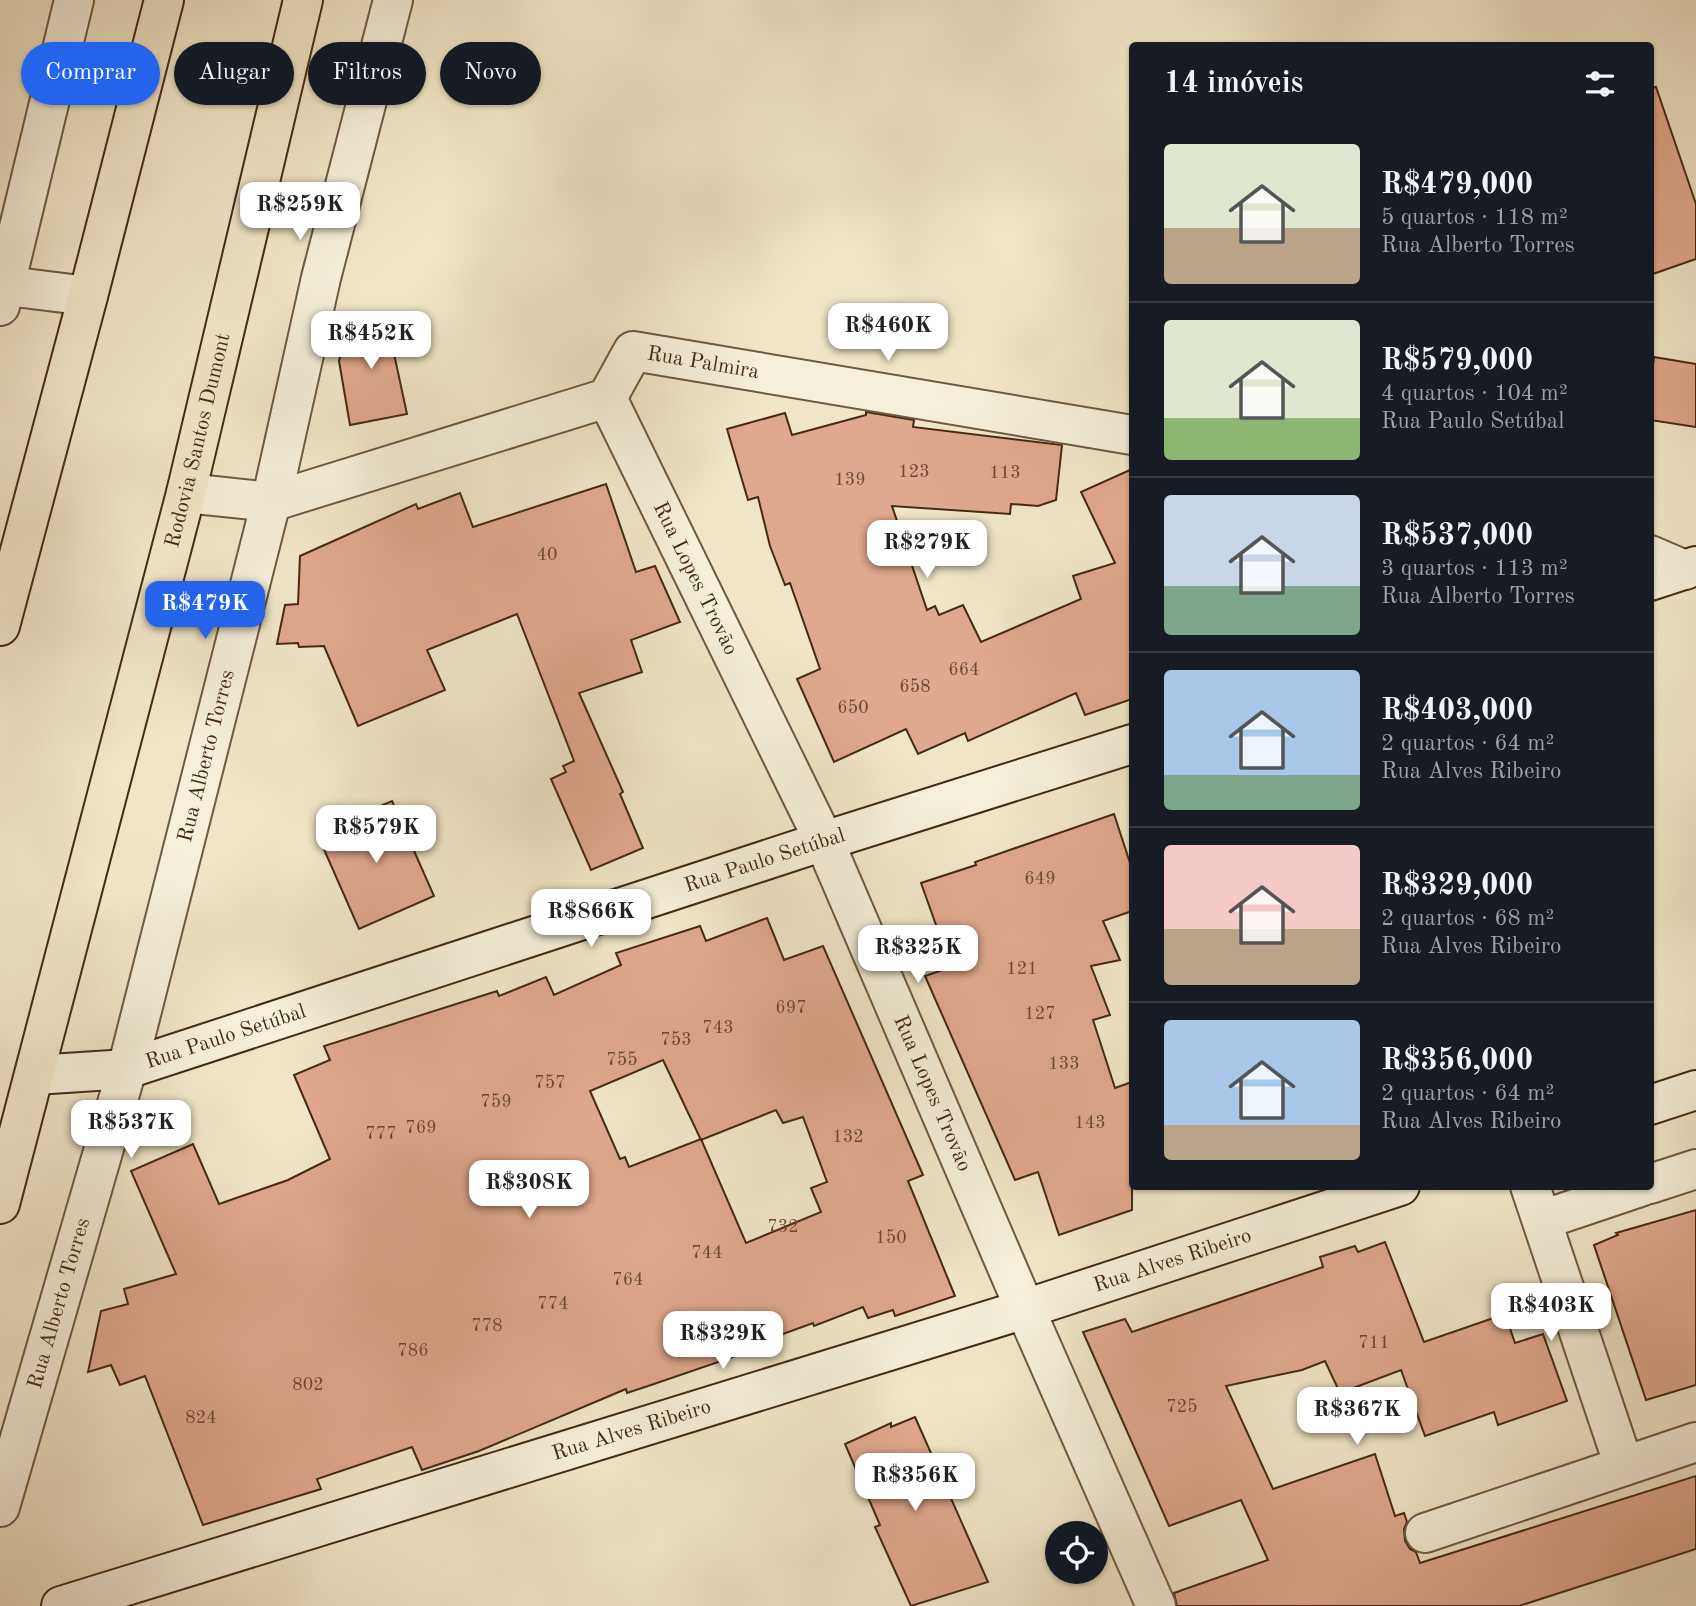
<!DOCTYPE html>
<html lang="pt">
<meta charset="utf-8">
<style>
body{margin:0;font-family:"Old Standard TT",serif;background:#20242c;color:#f1f3f6;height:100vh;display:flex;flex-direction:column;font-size:26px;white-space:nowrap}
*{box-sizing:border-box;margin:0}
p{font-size:23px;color:#9ea1a6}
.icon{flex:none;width:38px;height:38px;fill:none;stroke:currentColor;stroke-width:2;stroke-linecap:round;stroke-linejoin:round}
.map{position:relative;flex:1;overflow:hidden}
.sheet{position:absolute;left:1129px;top:42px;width:525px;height:1148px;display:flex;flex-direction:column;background:#171b24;border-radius:7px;box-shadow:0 2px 5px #0004}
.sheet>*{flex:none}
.guide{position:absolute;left:21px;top:42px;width:665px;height:63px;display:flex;gap:14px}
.tools{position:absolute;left:1045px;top:1521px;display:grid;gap:14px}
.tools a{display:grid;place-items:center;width:63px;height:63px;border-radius:50%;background:#171b24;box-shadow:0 2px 5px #0004;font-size:35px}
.price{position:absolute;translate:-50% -60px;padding:0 16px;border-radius:14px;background:#fff;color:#222;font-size:23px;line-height:46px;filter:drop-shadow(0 2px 4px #0008)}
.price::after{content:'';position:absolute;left:50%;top:42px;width:21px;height:16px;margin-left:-10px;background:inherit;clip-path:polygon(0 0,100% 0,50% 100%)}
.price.current{background:#2563eb;color:#fff}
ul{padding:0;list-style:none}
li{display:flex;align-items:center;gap:21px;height:175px;padding:0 35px}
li+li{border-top:2px solid #363941}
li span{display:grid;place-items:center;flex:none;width:196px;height:140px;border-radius:7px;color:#555}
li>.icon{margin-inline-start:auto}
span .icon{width:84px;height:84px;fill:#fffc;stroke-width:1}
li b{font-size:30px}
h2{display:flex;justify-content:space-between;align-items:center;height:84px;padding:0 35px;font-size:30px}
.tag{padding:0 24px;border-radius:32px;background:#171b24;box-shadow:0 2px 5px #0004;font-size:24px;line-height:63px}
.tag.current{background:#2563eb;color:#fff}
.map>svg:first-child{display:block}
.building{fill:#e0a88c;stroke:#442a14;stroke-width:2;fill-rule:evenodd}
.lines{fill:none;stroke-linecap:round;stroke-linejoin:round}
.street-casing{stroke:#6f5941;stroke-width:42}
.secondary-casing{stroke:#442a14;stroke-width:42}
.highway-casing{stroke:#442a14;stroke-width:42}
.street{stroke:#f5efdb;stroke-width:38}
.secondary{stroke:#f5efdb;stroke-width:38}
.highway{stroke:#f0e6c7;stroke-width:38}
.labels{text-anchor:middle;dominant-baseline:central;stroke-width:6;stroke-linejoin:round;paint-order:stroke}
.number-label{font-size:18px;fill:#6b4a32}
.street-label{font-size:21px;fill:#442a14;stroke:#f5efdb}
</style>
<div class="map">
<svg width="1696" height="1606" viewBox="0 0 1696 1606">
<rect width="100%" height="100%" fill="#f0e6c7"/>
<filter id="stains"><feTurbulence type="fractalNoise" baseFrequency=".00286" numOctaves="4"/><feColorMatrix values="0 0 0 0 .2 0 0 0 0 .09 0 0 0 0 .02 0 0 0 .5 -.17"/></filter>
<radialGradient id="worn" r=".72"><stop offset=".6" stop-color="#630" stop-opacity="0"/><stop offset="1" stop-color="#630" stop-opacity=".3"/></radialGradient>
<g class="building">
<path d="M1656,87L1696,204V259L1650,275V88Z"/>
<path d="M385,312L407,414L350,425L339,361L350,319Z"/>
<path d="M1654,357L1696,364V427L1650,420V387Z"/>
<path d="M866,412L914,420L913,427L1062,445L1056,500L1038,506L1011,504L1010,514L892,506L927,610L935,606L939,615L963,605L981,642L1081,599L1073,576L1115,563L1081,492L1132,469V699L1085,715L1076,693L968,741L965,733L918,754L906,729L834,762L797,679L820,669L790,583L785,585L770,546L758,497L748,500L727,429L785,413L792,435L866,415Z"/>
<path d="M606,484L636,572L655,566L680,622L631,640L642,672L579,693L623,792L620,794L643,848L591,870L551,779L566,772L563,766L574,761L517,614L427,650L445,690L358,726L324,646L299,647L298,643L277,644L285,605L298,604L300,556L416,504L418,509L460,493L473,527Z"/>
<path d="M392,801L434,896L359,929L319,838L345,827L343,822Z"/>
<path d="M1114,814L1132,869V911L1103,921L1120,960L1091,966L1110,1015L1093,1020L1115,1088L1132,1082V1210L1059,1235L1038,1172L1015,1180L925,976L951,967L921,883L976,865L975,862Z"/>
<path d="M767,918L784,960L823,946L923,1175L908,1181L955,1296L895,1316L893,1310L868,1318L863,1307L814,1326L813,1323L731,1353L733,1357L651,1385L627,1393L626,1389L479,1451L422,1470L412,1447L317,1479L321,1489L203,1525L145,1376L120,1385L111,1365L88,1372L101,1311L128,1304L124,1289L176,1274L131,1171L193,1144L219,1204L288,1180L330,1159L294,1075L330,1060L324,1046L497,991L499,996L546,977L554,995L621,965L616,953L700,926L706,941ZM663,1060L701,1140L776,1110L783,1123L803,1117L827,1182L811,1188L821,1212L746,1243L701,1139L629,1167L625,1157L620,1159L590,1091Z"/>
<path d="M1696,1210V1385L1646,1400L1594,1245L1618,1235L1616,1233Z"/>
<path d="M1385,1242L1424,1342L1505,1314L1515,1343L1543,1334L1567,1401L1498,1425L1494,1412L1425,1436L1401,1370L1340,1393L1325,1361L1302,1370L1226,1386L1273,1489L1375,1454L1395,1516L1404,1513L1407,1522L1404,1529L1405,1541L1410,1549L1416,1552L1420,1563L1696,1476V1549L1519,1606H1177L1174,1593L1268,1560L1241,1500L1169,1526L1083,1332L1125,1319L1132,1332L1323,1267L1320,1257L1355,1246L1358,1252Z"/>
<path d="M915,1417L988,1582L911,1606L875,1527L880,1525L845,1444L891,1423V1427Z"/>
</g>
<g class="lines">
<defs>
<g id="street">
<path d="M0,285L88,296"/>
<path d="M0,306L74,0"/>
<path id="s1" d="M607,398L824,841L1025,1309L1156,1606"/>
<path id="s2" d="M186,493L271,502L607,398L633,351L1132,435"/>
<path d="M1650,555L1685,570"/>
<path d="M1650,1184L1696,1169"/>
<path d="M1530,1186L1624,1466"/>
<path d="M1542,1220L1643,1186"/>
<path id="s3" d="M0,1507L127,1069L271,502L321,278L393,0"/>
<path d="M1425,1533L1696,1442"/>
</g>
<g id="secondary">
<path d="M1650,581L1696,566"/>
<path id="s4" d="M35,1075L127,1069L824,841L1132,744"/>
<path d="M1650,1105L1696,1090"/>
<path id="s5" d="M61,1606L1025,1309L1400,1186"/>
</g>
<g id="highway">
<path d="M0,626L88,296L164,0"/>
<path id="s6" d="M0,1204L186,493L303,0"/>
</g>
</defs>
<use href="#street" class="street-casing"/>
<use href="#secondary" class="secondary-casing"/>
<use href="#highway" class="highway-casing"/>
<use href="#street" class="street"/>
<use href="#secondary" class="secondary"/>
<use href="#highway" class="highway"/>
</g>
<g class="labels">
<g class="number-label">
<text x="914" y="472">123</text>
<text x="1005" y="473">113</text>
<text x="850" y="480">139</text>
<text x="547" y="555">40</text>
<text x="964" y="670">664</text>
<text x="915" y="687">658</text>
<text x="853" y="708">650</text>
<text x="1040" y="879">649</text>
<text x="1022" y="969">121</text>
<text x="791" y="1008">697</text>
<text x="1040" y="1014">127</text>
<text x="718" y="1028">743</text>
<text x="676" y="1040">753</text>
<text x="622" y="1060">755</text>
<text x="1064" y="1064">133</text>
<text x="550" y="1083">757</text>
<text x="496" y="1102">759</text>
<text x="1090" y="1123">143</text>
<text x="421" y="1128">769</text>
<text x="381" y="1134">777</text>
<text x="848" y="1137">132</text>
<text x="783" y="1227">732</text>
<text x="891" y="1238">150</text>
<text x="707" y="1253">744</text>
<text x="628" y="1280">764</text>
<text x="553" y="1304">774</text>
<text x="487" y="1326">778</text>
<text x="1374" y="1343">711</text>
<text x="413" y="1351">786</text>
<text x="308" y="1385">802</text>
<text x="1182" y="1407">725</text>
<text x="201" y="1418">824</text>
</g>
<g class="street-label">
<text stroke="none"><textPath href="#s2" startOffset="562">Rua Palmira</textPath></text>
<text stroke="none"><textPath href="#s6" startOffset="789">Rodovia Santos Dumont</textPath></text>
<text stroke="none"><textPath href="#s1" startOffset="201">Rua Lopes Trovão</textPath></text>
<text stroke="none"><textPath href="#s3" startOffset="779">Rua Alberto Torres</textPath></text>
<text stroke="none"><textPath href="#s4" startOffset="763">Rua Paulo Setúbal</textPath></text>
<text stroke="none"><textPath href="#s4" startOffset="196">Rua Paulo Setúbal</textPath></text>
<text stroke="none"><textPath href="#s1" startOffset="768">Rua Lopes Trovão</textPath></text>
<text stroke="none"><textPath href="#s5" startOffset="1164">Rua Alves Ribeiro</textPath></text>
<text stroke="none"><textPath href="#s3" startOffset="212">Rua Alberto Torres</textPath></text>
<text stroke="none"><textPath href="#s5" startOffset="597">Rua Alves Ribeiro</textPath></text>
</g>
</g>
<rect width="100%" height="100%" filter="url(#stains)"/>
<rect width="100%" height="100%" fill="url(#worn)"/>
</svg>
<div class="tools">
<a><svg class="icon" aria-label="locate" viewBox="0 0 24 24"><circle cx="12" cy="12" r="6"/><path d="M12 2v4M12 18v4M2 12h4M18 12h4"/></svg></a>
</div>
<b class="price" style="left:300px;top:242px">R$259K</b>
<b class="price" style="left:888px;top:363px">R$460K</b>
<b class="price" style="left:371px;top:371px">R$452K</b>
<b class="price" style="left:927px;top:580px">R$279K</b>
<b class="price current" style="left:205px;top:641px">R$479K</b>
<b class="price" style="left:376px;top:865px">R$579K</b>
<b class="price" style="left:591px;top:949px">R$866K</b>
<b class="price" style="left:918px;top:985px">R$325K</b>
<b class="price" style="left:131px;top:1160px">R$537K</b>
<b class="price" style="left:529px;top:1220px">R$308K</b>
<b class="price" style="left:1551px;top:1343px">R$403K</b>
<b class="price" style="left:723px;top:1371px">R$329K</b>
<b class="price" style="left:1357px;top:1447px">R$367K</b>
<b class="price" style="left:915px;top:1513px">R$356K</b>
<div class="guide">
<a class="tag current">Comprar</a>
<a class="tag">Alugar</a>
<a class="tag">Filtros</a>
<a class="tag">Novo</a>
</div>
<section class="sheet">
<h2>14 imóveis<svg class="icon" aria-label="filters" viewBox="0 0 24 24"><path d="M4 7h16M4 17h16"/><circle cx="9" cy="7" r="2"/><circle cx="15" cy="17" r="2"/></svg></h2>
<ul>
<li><span style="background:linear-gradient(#dfe7d0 60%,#b9a48a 0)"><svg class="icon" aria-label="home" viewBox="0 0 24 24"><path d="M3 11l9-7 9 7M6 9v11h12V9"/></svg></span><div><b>R$479,000</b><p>5 quartos · 118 m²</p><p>Rua Alberto Torres</p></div></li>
<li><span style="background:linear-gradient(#dfe7d0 70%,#8fb573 0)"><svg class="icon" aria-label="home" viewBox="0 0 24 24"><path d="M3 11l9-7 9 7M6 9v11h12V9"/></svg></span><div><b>R$579,000</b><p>4 quartos · 104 m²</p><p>Rua Paulo Setúbal</p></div></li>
<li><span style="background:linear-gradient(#c9d6e8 65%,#7fa58c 0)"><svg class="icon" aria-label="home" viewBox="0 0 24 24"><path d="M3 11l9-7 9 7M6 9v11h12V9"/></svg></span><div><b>R$537,000</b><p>3 quartos · 113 m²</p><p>Rua Alberto Torres</p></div></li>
<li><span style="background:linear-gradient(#a9c7e8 75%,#7fa58c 0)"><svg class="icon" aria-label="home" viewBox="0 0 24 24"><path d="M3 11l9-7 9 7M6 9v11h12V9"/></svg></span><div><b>R$403,000</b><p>2 quartos · 64 m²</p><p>Rua Alves Ribeiro</p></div></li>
<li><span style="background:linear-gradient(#f6c9c9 60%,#b9a48a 0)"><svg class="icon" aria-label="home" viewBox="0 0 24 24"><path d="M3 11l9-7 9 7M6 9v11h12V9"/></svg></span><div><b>R$329,000</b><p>2 quartos · 68 m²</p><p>Rua Alves Ribeiro</p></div></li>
<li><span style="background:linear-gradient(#a9c7e8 75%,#b9a48a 0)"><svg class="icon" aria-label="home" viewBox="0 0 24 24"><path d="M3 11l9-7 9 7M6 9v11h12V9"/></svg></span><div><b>R$356,000</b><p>2 quartos · 64 m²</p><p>Rua Alves Ribeiro</p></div></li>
</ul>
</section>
</div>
